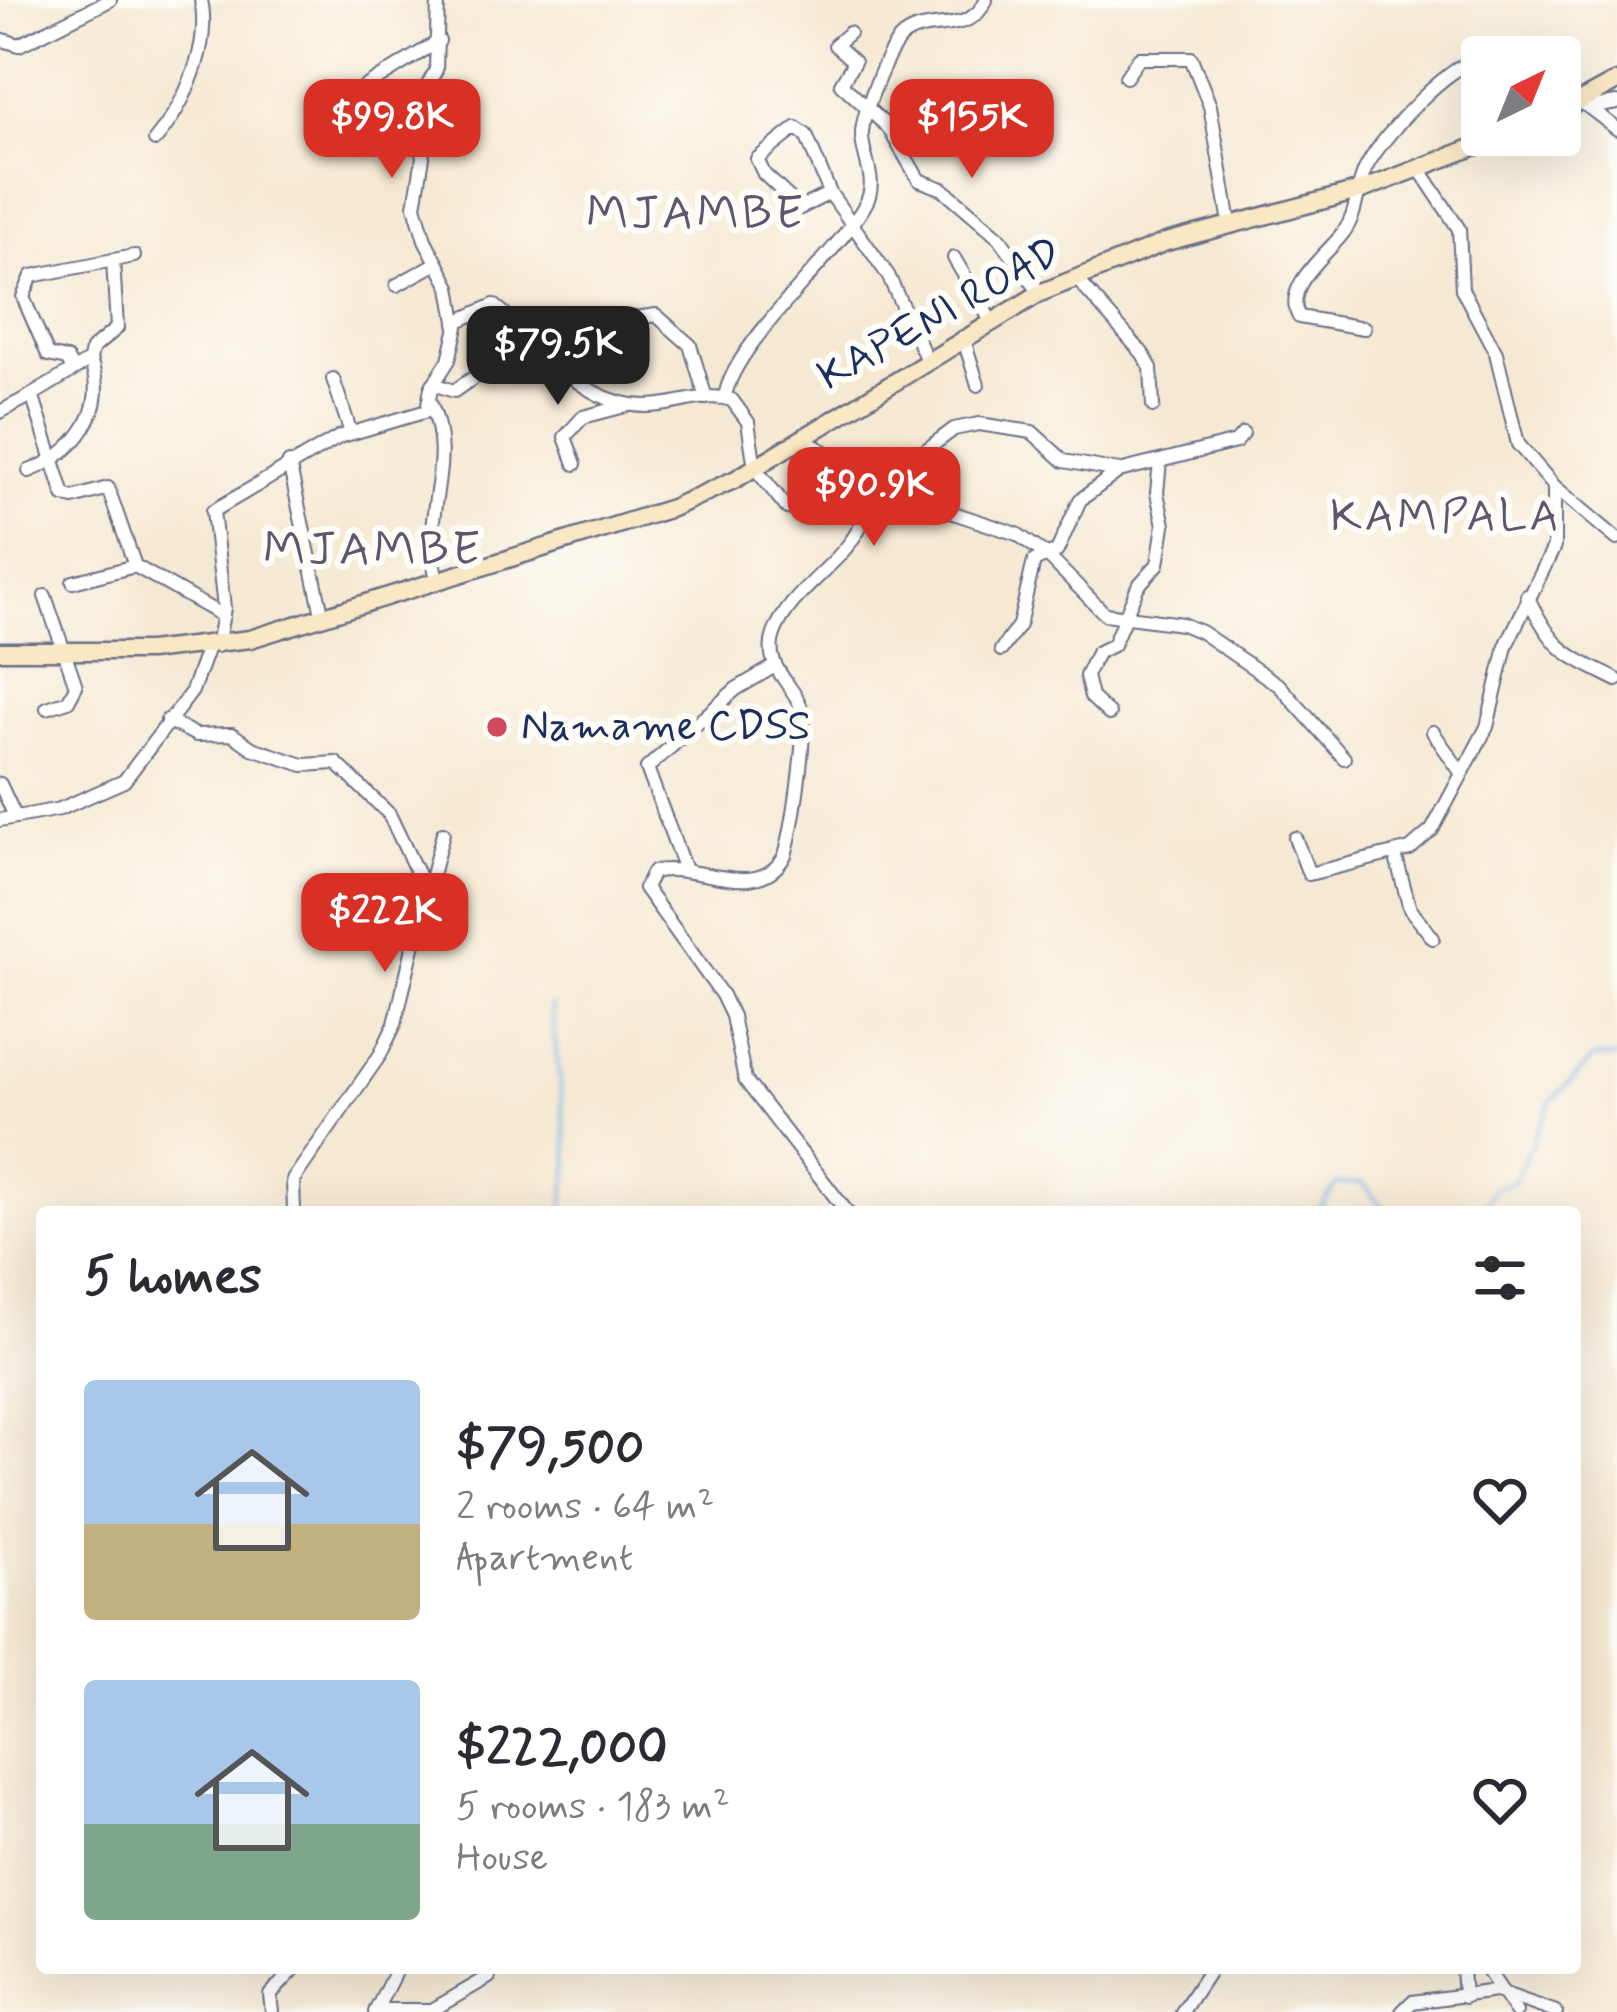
<!DOCTYPE html>
<meta charset="utf-8">
<style>
body{margin:0;font-family:Mynerve,sans-serif;background:#f2f2f3;color:#2b2b33;height:100vh;display:flex;flex-direction:column;font-size:45px;white-space:nowrap}
*{box-sizing:border-box;margin:0}
p{font-size:39px;color:#7c7c81}
.icon{flex:none;width:66px;height:66px;fill:none;stroke:currentColor;stroke-width:2;stroke-linecap:round;stroke-linejoin:round}
.map{position:relative;flex:1;overflow:hidden}
.sheet{position:absolute;left:36px;top:1206px;width:1545px;height:768px;display:flex;flex-direction:column;background:#fff;border-radius:12px;box-shadow:0 12px 48px #0002}
.sheet>*{flex:none}
.needle{width:78px;rotate:43deg}
.buttons{position:absolute;left:1461px;top:36px;display:grid;gap:24px}
.buttons a{display:grid;place-items:center;width:120px;height:120px;border-radius:12px;background:#fff;box-shadow:0 12px 48px #0002;font-size:60px}
.price{position:absolute;translate:-50% -102px;padding:0 27px;border-radius:24px;background:#d93025;color:#fff;font-size:39px;line-height:78px;filter:drop-shadow(0 3px 6px #0008)}
.price::after{content:'';position:absolute;left:50%;top:72px;width:36px;height:27px;margin-left:-18px;background:inherit;clip-path:polygon(0 0,100% 0,50% 100%)}
.price.on{background:#222;color:#fff}
ul{padding:0;list-style:none}
li{display:flex;align-items:center;gap:36px;height:300px;padding:0 48px}
li span{display:grid;place-items:center;flex:none;width:336px;height:240px;border-radius:12px;color:#555}
li>.icon{margin-inline-start:auto}
span .icon{width:144px;height:144px;fill:#fffc;stroke-width:1}
li b{font-size:51px}
h2{display:flex;justify-content:space-between;align-items:center;height:144px;padding:0 48px;font-size:51px}
.map>svg:first-child{display:block}
.lines{fill:none;stroke-linecap:round;stroke-linejoin:round}
.stream{stroke:#79b7ec;stroke-width:3}
.street-casing{stroke:#687087;stroke-width:16}
.secondary-casing{stroke:#687087;stroke-width:21}
.street{stroke:#fff;stroke-width:12}
.secondary{stroke:#fae7c3;stroke-width:16}
.poi-dot{fill:#d1495b;stroke:#fdfcf7;stroke-width:4.5}
.labels{text-anchor:middle;dominant-baseline:central;stroke-width:12;stroke-linejoin:round;paint-order:stroke}
.street-label{font-size:42px;fill:#1b2f5e;stroke:#fdfcf7}
.poi-label{font-size:42px;fill:#1b2f5e;stroke:#fdfcf7;text-anchor:start}
.neighbourhood-label{font-size:45px;letter-spacing:3px;fill:#60556f;stroke:#fdfcf7}
.quarter-label{font-size:48px;letter-spacing:3px;fill:#60556f;stroke:#fdfcf7}
</style>
<div class="map">
<svg width="1617" height="2012" viewBox="0 0 1617 2012">
<rect width="100%" height="100%" fill="#fdfcf7"/>
<filter id="ink" filterUnits="userSpaceOnUse"><feTurbulence type="fractalNoise" baseFrequency=".00833" numOctaves="2"/><feDisplacementMap in="SourceGraphic" scale="24" xChannelSelector="R" yChannelSelector="G"/><feConvolveMatrix kernelMatrix="1 2 1 2 8 2 1 2 1" color-interpolation-filters="sRGB"/></filter>
<filter id="wash" filterUnits="userSpaceOnUse"><feTurbulence type="fractalNoise" baseFrequency=".004" numOctaves="4" result="noise"/><feDisplacementMap in="SourceGraphic" scale="48" xChannelSelector="R" yChannelSelector="G"/><feGaussianBlur stdDeviation="2.7" result="paint"/><feColorMatrix in="noise" values="0 0 0 0 0 0 0 0 0 0 0 0 0 0 0 0 0 1.4 0 .05"/><feComposite in="paint" operator="in"/></filter>
<g filter="url(#wash)">
<rect width="100%" height="100%" fill="#f6e9d3"/>
<g class="lines">
<g class="stream">
<path d="M551,1005L569,1164L562,1212"/>
<path d="M1316,1212L1337,1184L1363,1183L1387,1212"/>
<path d="M1481,1212L1494,1188L1514,1182C1517,1173 1548,1107 1552,1101C1565,1086 1581,1073 1593,1057H1617"/>
</g>
</g>
</g>
<g filter="url(#ink)">
<g class="lines">
<defs>
<g id="street">
<path d="M849,33L835,45L854,62L841,84L888,127L919,180L943,189L999,237L1040,293"/>
<path d="M0,39L19,45L110,0"/>
<path d="M1126,77L1139,58H1191L1210,106L1230,223"/>
<path d="M363,88L439,41"/>
<path d="M1583,103L1617,129"/>
<path d="M1593,107L1617,103"/>
<path d="M155,140C185,105 211,46 201,0"/>
<path d="M1420,170L1459,229L1462,289L1496,353L1518,444L1554,486L1617,539"/>
<path d="M830,193L800,208L764,174L757,159L796,128L806,135L830,193L888,275L926,358"/>
<path d="M954,258L991,321"/>
<path d="M1076,278L1143,354L1151,368L1153,406"/>
<path d="M397,285L437,263"/>
<path d="M635,318L656,315L690,345L706,398"/>
<path d="M456,322L494,305C545,344 576,405 647,406C675,406 706,391 732,400L748,422L755,468L787,508L809,511"/>
<path d="M1364,328L1299,317C1282,286 1327,255 1343,233C1360,211 1355,185 1368,164C1384,135 1450,61 1482,59"/>
<path d="M963,337L978,385"/>
<path d="M73,370L67,359L48,355L23,297L32,276L134,256"/>
<path d="M333,379L351,433"/>
<path d="M433,384L454,391L494,364"/>
<path d="M32,395L90,360L92,349L117,328L113,260"/>
<path d="M725,397C733,344 834,259 865,205C880,180 861,158 862,133C863,112 886,55 899,40C923,14 969,39 986,0"/>
<path d="M430,402C459,466 418,514 437,578"/>
<path d="M0,412L32,395L64,495L73,498L108,488L135,566L223,616"/>
<path d="M800,438L863,473C887,548 795,575 774,634C761,671 801,686 803,718C804,749 794,825 785,855C759,905 692,860 653,872L645,888L722,995L732,1016L745,1080L847,1212"/>
<path d="M289,463L323,618"/>
<path d="M575,464L565,437L583,417L629,405"/>
<path d="M29,471C75,454 110,410 90,360"/>
<path d="M863,473L890,477L954,429L979,424L1032,432L1064,461L1119,471"/>
<path d="M908,498L1017,534L1048,556L1105,614L1182,624L1201,632L1280,686L1344,758"/>
<path d="M73,582L135,566"/>
<path d="M45,596L76,686L68,701L47,708"/>
<path d="M1527,596C1555,653 1564,653 1617,680"/>
<path d="M217,646L224,608L213,511L339,437L427,411L431,388L449,360L457,327L450,287L425,240L415,206L423,157L415,108L436,70L438,0"/>
<path d="M1001,650L1019,625L1034,561L1057,551L1080,500L1119,471L1236,442L1243,434"/>
<path d="M1109,714L1091,697L1086,676L1097,653L1113,645L1138,586L1158,564L1164,525L1157,493L1160,461"/>
<path d="M167,720L196,735L232,734L252,748L303,765L336,763L389,814L421,881L424,900L395,1024L380,1055L293,1180L294,1212"/>
<path d="M1433,732L1460,771"/>
<path d="M0,784L15,816"/>
<path d="M0,820L60,809L124,781L192,691L208,647"/>
<path d="M1295,838L1309,874L1410,849L1432,830L1487,727L1506,646L1554,547V486"/>
<path d="M1395,854L1410,909L1433,938"/>
<path d="M685,870L647,768L736,689L775,666"/>
<path d="M422,889L431,879L443,833"/>
<path d="M1462,1968L1464,1997"/>
<path d="M1486,1968L1516,2012"/>
<path d="M376,2010H432L489,1977"/>
<path d="M272,2012L270,1995L295,1968"/>
<path d="M375,2012L397,1968"/>
<path d="M1182,2012L1211,1968"/>
<path d="M1402,2012L1412,2002L1496,1991L1556,2012"/>
</g>
<g id="secondary">
<path d="M1560,112L1617,81"/>
<path d="M0,651H149L250,639L672,508L736,479L1040,293L1166,242L1362,190L1505,135"/>
</g>
</defs>
<use href="#street" class="street-casing"/>
<use href="#secondary" class="secondary-casing"/>
<use href="#street" class="street"/>
<use href="#secondary" class="secondary"/>
</g>
</g>
<circle class="poi-dot" cx="497" cy="727" r="12"/>
<g class="labels">
<g class="street-label">
<text transform="translate(940 315) rotate(-29)">KAPENI ROAD</text>
</g>
<g class="poi-label">
<text x="521" y="727">Namame CDSS</text>
</g>
<g class="neighbourhood-label">
<text x="1446" y="517">KAMPALA</text>
</g>
<g class="quarter-label">
<text x="696" y="214">MJAMBE</text>
<text x="373" y="550">MJAMBE</text>
</g>
</g>
</svg>
<div class="buttons">
<a><svg class="needle" viewBox="-14 -14 28 28"><path d="M0-13l5 13h-10z" fill="#e53935"/><path d="M0 13l5-13h-10z" fill="#7c7c81"/></svg></a>
</div>
<b class="price" style="left:392px;top:181px">$99.8K</b>
<b class="price" style="left:972px;top:181px">$155K</b>
<b class="price on" style="left:558px;top:408px">$79.5K</b>
<b class="price" style="left:874px;top:549px">$90.9K</b>
<b class="price" style="left:385px;top:975px">$222K</b>
<section class="sheet">
<h2>5 homes<svg class="icon" aria-label="filters" viewBox="0 0 24 24"><path d="M4 7h16M4 17h16"/><circle cx="9" cy="7" r="2"/><circle cx="15" cy="17" r="2"/></svg></h2>
<ul>
<li><span style="background:linear-gradient(#a9c7e8 60%,#c2b280 0)"><svg class="icon" aria-label="home" viewBox="0 0 24 24"><path d="M3 11l9-7 9 7M6 9v11h12V9"/></svg></span><div><b>$79,500</b><p>2 rooms · 64 m²</p><p>Apartment</p></div><svg class="icon" aria-label="heart" viewBox="0 0 24 24"><path d="M12 20l-8-8c-3-5 5-10 8-4 3-6 11-1 8 4z"/></svg></li>
<li><span style="background:linear-gradient(#a9c7e8 60%,#7fa58c 0)"><svg class="icon" aria-label="home" viewBox="0 0 24 24"><path d="M3 11l9-7 9 7M6 9v11h12V9"/></svg></span><div><b>$222,000</b><p>5 rooms · 183 m²</p><p>House</p></div><svg class="icon" aria-label="heart" viewBox="0 0 24 24"><path d="M12 20l-8-8c-3-5 5-10 8-4 3-6 11-1 8 4z"/></svg></li>
</ul>
</section>
</div>
